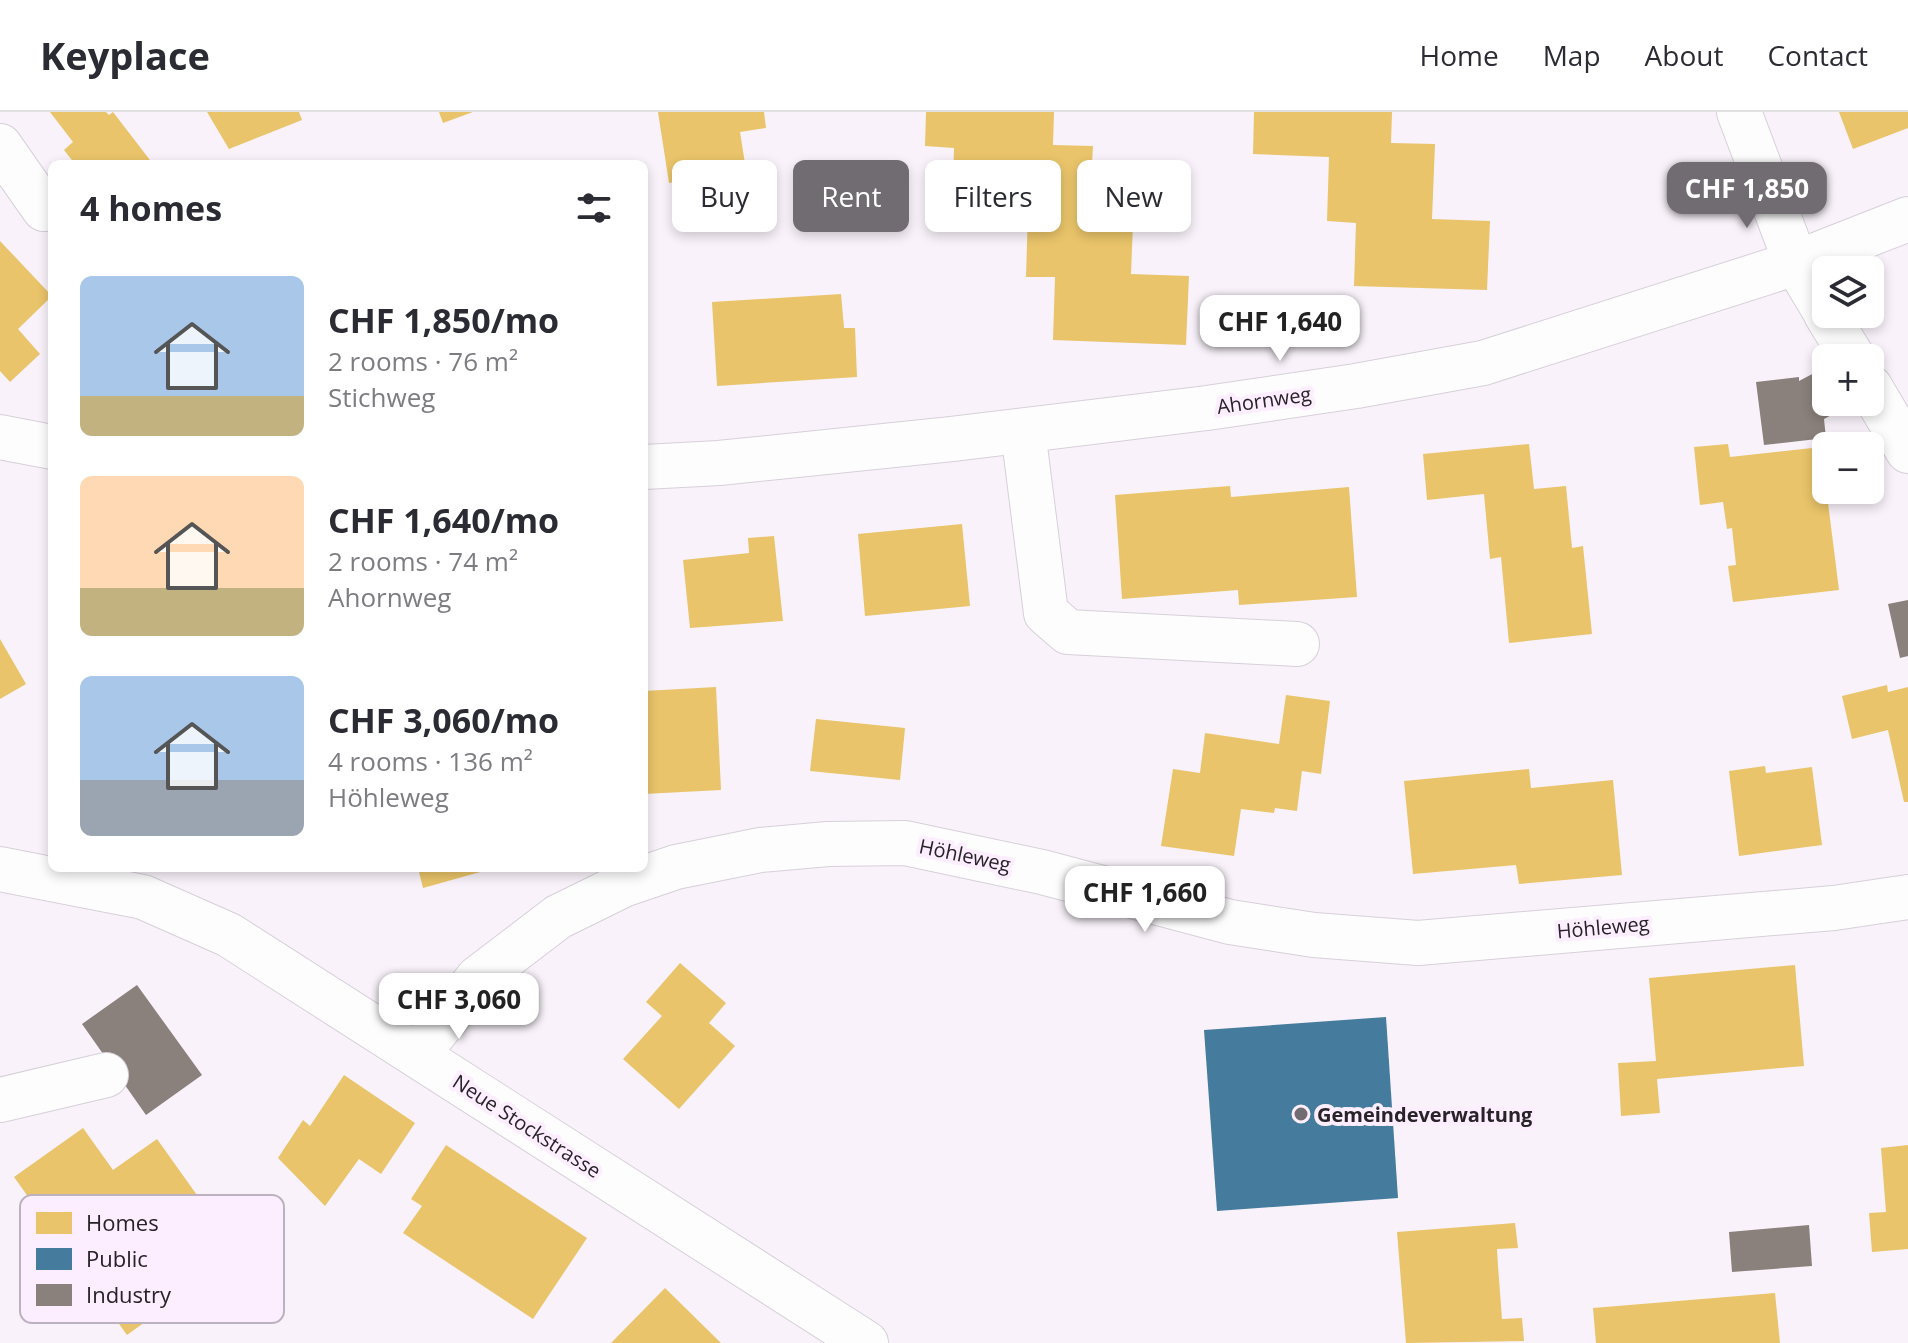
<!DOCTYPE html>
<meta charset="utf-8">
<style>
body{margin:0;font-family:"Open Sans",sans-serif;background:#f2f2f3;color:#2b2b33;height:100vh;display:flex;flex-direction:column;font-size:30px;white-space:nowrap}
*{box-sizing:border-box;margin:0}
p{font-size:26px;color:#7c7c81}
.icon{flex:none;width:44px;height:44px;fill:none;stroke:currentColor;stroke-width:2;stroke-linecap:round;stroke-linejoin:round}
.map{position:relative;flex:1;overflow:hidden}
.side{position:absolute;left:48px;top:48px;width:600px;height:712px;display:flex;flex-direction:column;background:#fff;border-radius:12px;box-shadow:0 4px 12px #0003}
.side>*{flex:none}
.hud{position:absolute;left:672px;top:48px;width:760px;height:72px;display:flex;gap:16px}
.buttons{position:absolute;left:1812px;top:144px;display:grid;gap:16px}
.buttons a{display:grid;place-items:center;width:72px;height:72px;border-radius:12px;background:#fff;box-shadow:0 4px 12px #0003;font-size:40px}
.price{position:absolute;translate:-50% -68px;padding:0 18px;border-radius:16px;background:#fff;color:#222;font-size:26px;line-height:52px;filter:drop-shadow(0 2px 4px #0008)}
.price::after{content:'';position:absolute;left:50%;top:48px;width:24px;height:18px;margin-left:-12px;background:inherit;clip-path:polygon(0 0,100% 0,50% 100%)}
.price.current{background:#716b72;color:#fff}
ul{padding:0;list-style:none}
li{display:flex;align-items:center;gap:24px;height:200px;padding:0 32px}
li span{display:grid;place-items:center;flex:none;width:224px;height:160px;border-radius:12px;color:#555}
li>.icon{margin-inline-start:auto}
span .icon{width:96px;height:96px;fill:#fffc;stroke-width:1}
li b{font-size:34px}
h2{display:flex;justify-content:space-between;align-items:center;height:96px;padding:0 32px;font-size:34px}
.tag{padding:0 28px;border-radius:12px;background:#fff;box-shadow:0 4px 12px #0003;font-size:28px;line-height:72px}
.tag.current{background:#716b72;color:#fff}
header{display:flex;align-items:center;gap:48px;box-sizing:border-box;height:112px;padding:0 40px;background:#fff;border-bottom:2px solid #e1e1e2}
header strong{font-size:38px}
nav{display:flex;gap:44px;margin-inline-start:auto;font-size:28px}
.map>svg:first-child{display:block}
.homes{fill:#e9c46a}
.public{fill:#457b9d}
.industry{fill:#8a817c}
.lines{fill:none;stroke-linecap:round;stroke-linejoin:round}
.minor-casing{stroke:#d6d0d8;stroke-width:46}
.minor{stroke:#fefdfe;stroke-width:44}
.poi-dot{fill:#716b72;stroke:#fceefe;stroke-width:3}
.labels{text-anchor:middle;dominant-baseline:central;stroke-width:8;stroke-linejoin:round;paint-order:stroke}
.street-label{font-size:20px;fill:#282229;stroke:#fceefe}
.poi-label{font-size:20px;font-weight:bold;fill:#282229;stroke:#fceefe;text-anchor:start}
.key{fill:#fceefe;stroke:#bcb1be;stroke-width:2}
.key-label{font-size:22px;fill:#282229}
</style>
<header>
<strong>Keyplace</strong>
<nav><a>Home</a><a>Map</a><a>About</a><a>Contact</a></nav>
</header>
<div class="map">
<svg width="1908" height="1231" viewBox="0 0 1908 1231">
<rect width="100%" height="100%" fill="#f9f2fa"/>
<g class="homes">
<path d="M50,0H106L109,3L113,0L153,52H75L64,38L73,30Z"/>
<path d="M207,0H299L302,8L229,37Z"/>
<path d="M439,0H473L443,11Z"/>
<path d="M658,0H764L766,16L740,20L746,58L669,71Z"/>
<path d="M926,0H1054L1053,33L1093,34L1090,86L1134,87L1131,162L1189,164L1186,233L1053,228L1055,165H1026L1028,99L952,97L954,36L925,34Z"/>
<path d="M1254,0H1392L1391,31L1435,32L1432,107L1490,109L1487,178L1354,174L1356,111L1327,109L1329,45L1253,42Z"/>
<path d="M1839,0H1908V16L1853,37Z"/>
<path d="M0,129L52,184L18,217L40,242L10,270L0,259Z"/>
<path d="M841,182L844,216H855L857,265L717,274L712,190Z"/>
<path d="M1529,332L1534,377L1566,374L1572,436L1583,434L1592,522L1509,531L1501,445L1490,447L1484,382L1427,388L1423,342Z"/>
<path d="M1728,332L1730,345L1821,335L1839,478L1733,490L1728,454L1736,453L1732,416L1727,417L1723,390L1700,393L1694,335Z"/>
<path d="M1230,374L1231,385L1349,375L1357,485L1239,493L1238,478L1122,487L1115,383Z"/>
<path d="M962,412L970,494L865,504L858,422Z"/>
<path d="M774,424L783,509L690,516L683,448L749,441L748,426Z"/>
<path d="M0,527L26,572L0,587Z"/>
<path d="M1887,573L1888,580L1908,575V690H1904L1888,618L1852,627L1842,584Z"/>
<path d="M716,575L721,678L644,682V579Z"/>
<path d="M1286,583L1330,589L1321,662L1302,659L1297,699L1275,696L1274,701L1241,697L1234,744L1161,734L1173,657L1200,661L1205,621L1279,632Z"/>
<path d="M816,607L905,616L900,668L810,659Z"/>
<path d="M1765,654L1766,661L1812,655L1822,733L1739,744L1729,659Z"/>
<path d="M1529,657L1531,676L1613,668L1622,763L1519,772L1516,753L1413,762L1404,669Z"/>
<path d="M418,756H491V757L423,776Z"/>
<path d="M680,851L726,891L709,911L735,934L679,997L623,947L662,904L646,890Z"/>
<path d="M1795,853L1804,954L1657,967L1660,1001L1621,1004L1618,951L1656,949L1649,866Z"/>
<path d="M344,963L415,1011L381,1062L359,1047L325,1094L278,1046L303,1008L310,1014Z"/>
<path d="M83,1016L113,1058L157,1027L239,1142L127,1223L14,1065Z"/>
<path d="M446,1033L587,1126L533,1207L403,1121L422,1094L411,1087Z"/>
<path d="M1908,1033V1137L1872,1140L1869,1101L1886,1100L1881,1036Z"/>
<path d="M1515,1111L1518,1136L1497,1137L1498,1154L1502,1207L1522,1206L1524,1229L1406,1231L1397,1120Z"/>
<path d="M665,1176L721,1231H611Z"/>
<path d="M1775,1181L1780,1231H1596L1593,1196Z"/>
</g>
<path class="public" d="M1386,905L1398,1086L1217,1099L1204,918Z"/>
<g class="industry">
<path d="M1816,260L1826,279V290H1832L1837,300L1824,307L1826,326L1764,333L1756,270L1799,265V269Z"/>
<path d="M1908,488V544L1900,546L1888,492Z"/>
<path d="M137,873L202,963L146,1003L82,912Z"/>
<path d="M1809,1113L1812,1154L1732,1160L1729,1120Z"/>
</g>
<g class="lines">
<defs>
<g id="minor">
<path d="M1739,0L1796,151L1826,201"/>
<path d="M0,34L44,97"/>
<path d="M1826,202L1853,246"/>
<path d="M1870,275L1908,339"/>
<path d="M1023,319L1046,501L1068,520L1297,532"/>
<path d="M0,325L52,335"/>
<path d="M644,355L719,351L952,327L1207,296L1356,274L1483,251L1796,151L1908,107"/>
<path d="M0,757L143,785L229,823L866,1231"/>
<path d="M417,943L478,866L558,805L623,773L676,755L760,738L828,732L905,731L1042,760L1230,810L1314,823L1418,831L1834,796L1908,785"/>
<path d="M0,988L106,963"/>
</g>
</defs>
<use href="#minor" class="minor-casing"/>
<use href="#minor" class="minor"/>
</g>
<circle class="poi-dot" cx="1301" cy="1002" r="8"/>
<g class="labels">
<g class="street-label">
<text transform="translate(1264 288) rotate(-8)">Ahornweg</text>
<text transform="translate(965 743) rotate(12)">Höhleweg</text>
<text transform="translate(1603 815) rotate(-5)">Höhleweg</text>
<text transform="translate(527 1014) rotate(33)">Neue Stockstrasse</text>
</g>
<g class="poi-label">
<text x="1317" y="1002">Gemeindeverwaltung</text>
</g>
</g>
<rect x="20" y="1083" width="264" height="128" rx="12" class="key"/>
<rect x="36" y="1100" width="36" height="22" fill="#e9c46a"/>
<rect x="36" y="1136" width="36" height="22" fill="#457b9d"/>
<rect x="36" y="1172" width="36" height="22" fill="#8a817c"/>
<g class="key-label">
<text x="86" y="1119">Homes</text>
<text x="86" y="1155">Public</text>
<text x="86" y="1191">Industry</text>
</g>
</svg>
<div class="buttons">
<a><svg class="icon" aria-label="layers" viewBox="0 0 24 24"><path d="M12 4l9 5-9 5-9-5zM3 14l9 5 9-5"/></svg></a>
<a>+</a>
<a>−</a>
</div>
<b class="price current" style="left:1747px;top:118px">CHF 1,850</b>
<b class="price" style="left:1280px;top:251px">CHF 1,640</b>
<b class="price" style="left:1145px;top:822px">CHF 1,660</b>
<b class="price" style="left:459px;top:929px">CHF 3,060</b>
<div class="hud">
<a class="tag">Buy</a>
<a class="tag current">Rent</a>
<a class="tag">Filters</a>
<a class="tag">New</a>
</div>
<section class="side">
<h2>4 homes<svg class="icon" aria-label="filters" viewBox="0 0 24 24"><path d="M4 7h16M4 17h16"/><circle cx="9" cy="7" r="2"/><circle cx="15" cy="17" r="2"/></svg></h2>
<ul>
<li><span style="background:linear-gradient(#a9c7e8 75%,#c2b280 0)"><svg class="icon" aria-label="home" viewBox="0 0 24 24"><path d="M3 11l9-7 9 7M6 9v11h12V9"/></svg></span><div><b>CHF 1,850/mo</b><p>2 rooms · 76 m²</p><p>Stichweg</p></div></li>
<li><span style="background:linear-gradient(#ffd9b3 70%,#c2b280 0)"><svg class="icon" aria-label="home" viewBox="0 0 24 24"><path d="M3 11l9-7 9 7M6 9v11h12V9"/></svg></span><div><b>CHF 1,640/mo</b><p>2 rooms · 74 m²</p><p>Ahornweg</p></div></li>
<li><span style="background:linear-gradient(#a9c7e8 65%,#9aa5b1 0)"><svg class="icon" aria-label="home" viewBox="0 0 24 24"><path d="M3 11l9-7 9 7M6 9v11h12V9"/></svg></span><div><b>CHF 3,060/mo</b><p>4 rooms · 136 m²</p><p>Höhleweg</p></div></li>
</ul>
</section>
</div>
